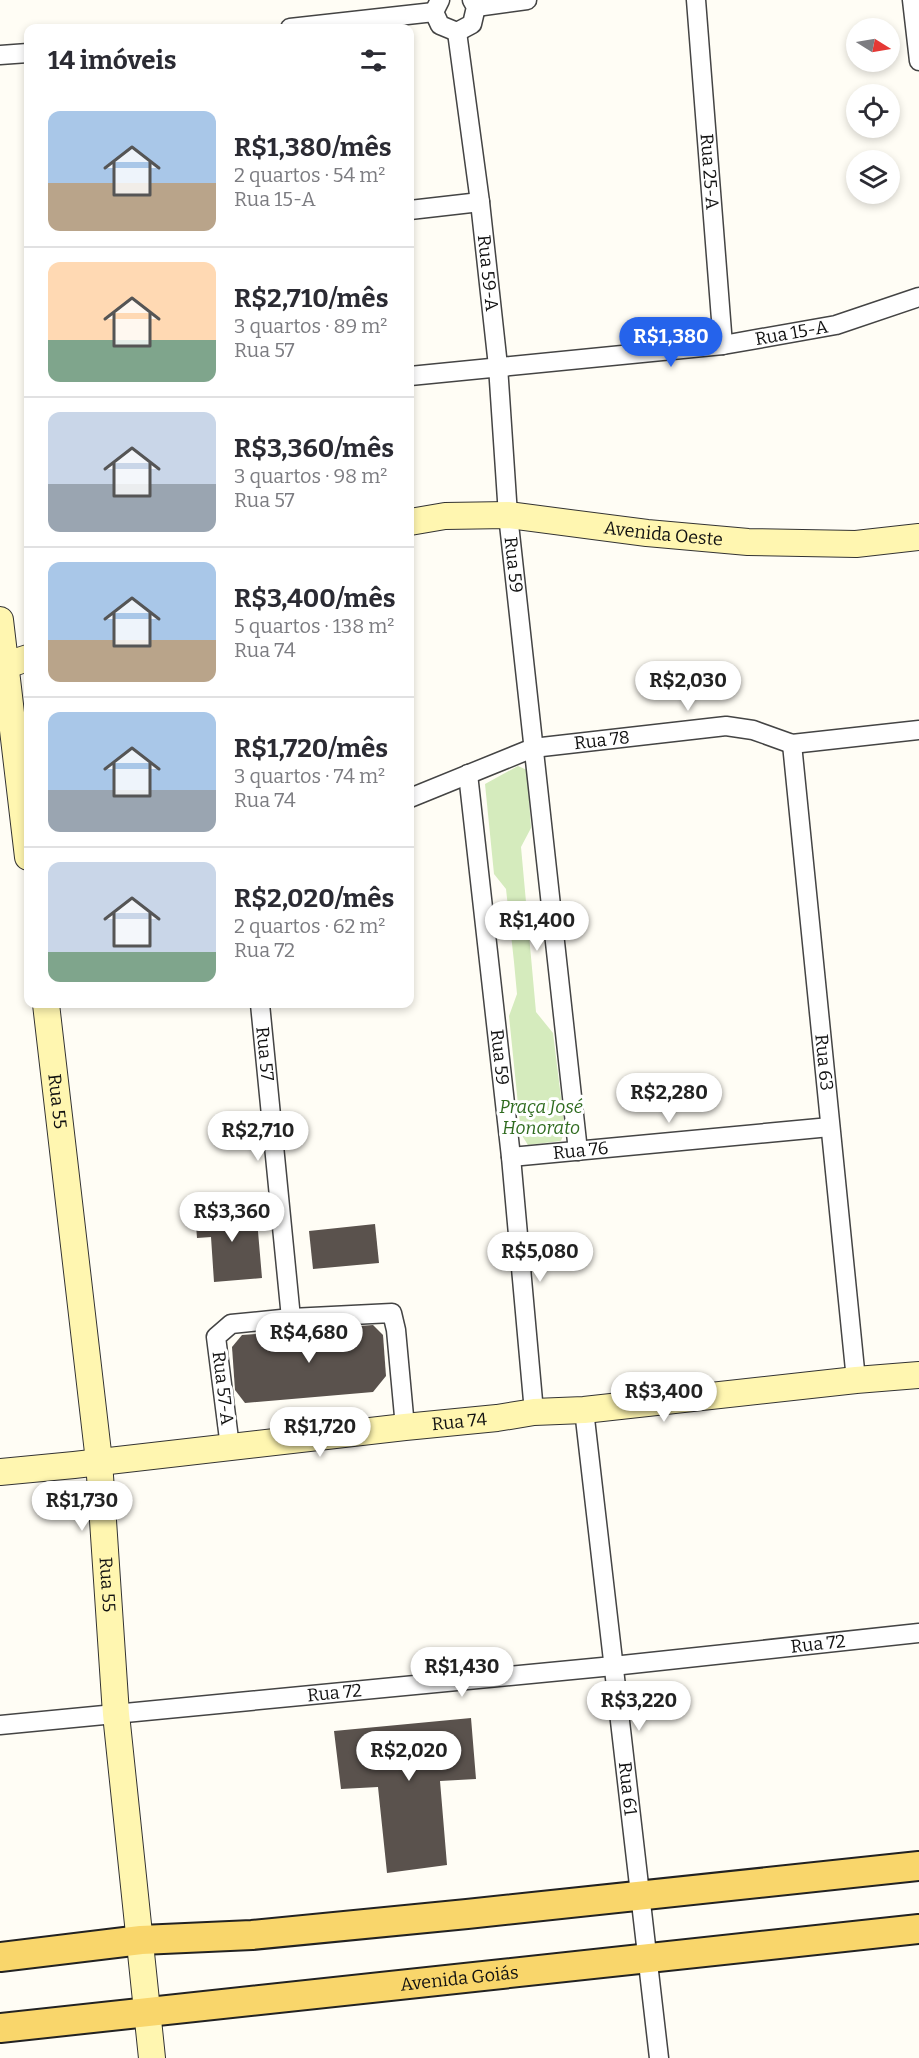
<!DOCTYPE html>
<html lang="pt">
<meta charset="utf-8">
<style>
body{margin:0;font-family:Bitter,serif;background:#f7f7f7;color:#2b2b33;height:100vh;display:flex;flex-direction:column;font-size:22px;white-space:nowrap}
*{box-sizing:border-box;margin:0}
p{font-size:20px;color:#7c7c81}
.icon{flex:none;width:33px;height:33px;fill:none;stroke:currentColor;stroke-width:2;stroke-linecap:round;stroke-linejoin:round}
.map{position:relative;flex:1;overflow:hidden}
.sheet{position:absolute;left:24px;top:24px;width:390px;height:984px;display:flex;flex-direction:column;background:#fff;border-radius:12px;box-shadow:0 3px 9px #0003}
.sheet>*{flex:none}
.needle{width:39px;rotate:101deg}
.tools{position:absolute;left:846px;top:18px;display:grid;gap:12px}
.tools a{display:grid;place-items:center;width:54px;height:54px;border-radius:50%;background:#fff;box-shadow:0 3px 9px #0003;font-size:30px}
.price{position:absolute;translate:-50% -51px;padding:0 14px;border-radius:21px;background:#fff;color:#222;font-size:20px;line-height:39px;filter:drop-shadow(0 2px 3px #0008)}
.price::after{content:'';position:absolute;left:50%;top:36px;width:18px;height:14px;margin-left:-9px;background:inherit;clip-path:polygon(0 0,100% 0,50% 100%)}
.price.on{background:#2563eb;color:#fff}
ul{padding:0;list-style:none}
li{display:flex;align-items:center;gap:18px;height:150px;padding:0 24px}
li+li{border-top:2px solid #e1e1e2}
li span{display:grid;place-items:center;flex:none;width:168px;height:120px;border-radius:12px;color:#555}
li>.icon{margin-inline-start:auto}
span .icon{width:72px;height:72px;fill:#fffc;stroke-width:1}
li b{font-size:26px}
h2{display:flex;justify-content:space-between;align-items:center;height:72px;padding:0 24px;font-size:26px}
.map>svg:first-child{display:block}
.green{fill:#d5ebbd}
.building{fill:#5a524d}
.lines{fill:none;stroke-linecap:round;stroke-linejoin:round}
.street-casing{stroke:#444;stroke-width:21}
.secondary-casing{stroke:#333;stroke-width:28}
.primary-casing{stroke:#222;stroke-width:32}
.street{stroke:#fff;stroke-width:18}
.secondary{stroke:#fff6b0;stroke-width:26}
.primary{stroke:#f9d66b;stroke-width:28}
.labels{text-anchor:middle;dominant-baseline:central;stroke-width:6;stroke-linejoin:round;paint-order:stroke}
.street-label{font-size:18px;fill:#111;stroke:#fff}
.park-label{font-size:18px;font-style:italic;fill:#2f6b1f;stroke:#fff}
</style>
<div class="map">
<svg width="919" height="2058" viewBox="0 0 919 2058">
<rect width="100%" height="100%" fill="#fffdf5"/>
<path class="green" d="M518,766L527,770L531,828L521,847L536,1012L553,1033L565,1130L561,1141L528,1145L521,1134L509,1016L517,994L514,962L506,889L494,874L485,784Z"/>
<g class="building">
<path d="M256,1208L262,1278L214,1282L211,1237L197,1238L195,1212Z"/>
<path d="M375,1224L379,1263L313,1269L309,1231Z"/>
<path d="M373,1325L383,1335L386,1376L373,1392L245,1403L235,1390L232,1347L242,1335Z"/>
<path d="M471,1718L476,1779L440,1781L447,1865L387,1873L378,1787L341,1789L334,1731Z"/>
</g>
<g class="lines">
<defs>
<g id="street">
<path d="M440,0L434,12L440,25L457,32L472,24L476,7L472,0"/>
<path id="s1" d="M696,0L723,345"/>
<path d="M912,0L919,61"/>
<path d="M476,7L527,0"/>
<path d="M290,28L434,12"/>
<path id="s2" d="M457,32L480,202L498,366L508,515L578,1151"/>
<path d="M0,55L28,53"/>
<path d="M410,210L480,202"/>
<path id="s3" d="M410,376L723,345L836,325L919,297"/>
<path id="s4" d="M792,744L856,1380"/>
<path id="s5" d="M468,774L511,1157L534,1412"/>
<path id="s6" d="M410,798L533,748L726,726L753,730L792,744L919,730"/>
<path id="s7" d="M260,1004L291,1318"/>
<path id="s8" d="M511,1157L830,1127"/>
<path id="s9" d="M584,1410L659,2058"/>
<path d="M230,1447L216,1337L231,1324L291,1318L392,1313L396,1330L405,1427"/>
<path id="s10" d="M0,1725L613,1666L919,1633"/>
</g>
<g id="secondary">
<path id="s11" d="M410,522L445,516L508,515L647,533L748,542L856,544L919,537"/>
<path d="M0,620L28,857"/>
<path d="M0,667L28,658"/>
<path id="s12" d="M46,1004L99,1461L116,1714L152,2058"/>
<path id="s13" d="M0,1472L74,1465L405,1427L497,1418L534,1412L584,1410L856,1380L919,1375"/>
</g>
<g id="primary">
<path d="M0,1957L141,1940L252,1935L467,1914L919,1866"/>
<path id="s14" d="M0,2028L919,1929"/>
</g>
</defs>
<use href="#street" class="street-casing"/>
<use href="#secondary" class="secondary-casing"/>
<use href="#primary" class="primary-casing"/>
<use href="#street" class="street"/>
<use href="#secondary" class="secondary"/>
<use href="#primary" class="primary"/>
</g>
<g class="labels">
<g class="street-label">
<text stroke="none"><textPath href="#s1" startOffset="172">Rua 25-A</textPath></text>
<text stroke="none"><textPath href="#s2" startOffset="243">Rua 59-A</textPath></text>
<text stroke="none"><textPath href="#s3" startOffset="384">Rua 15-A</textPath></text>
<text stroke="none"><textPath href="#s11" startOffset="255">Avenida Oeste</textPath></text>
<text stroke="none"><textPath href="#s2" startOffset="536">Rua 59</textPath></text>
<text stroke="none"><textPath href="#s6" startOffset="202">Rua 78</textPath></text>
<text stroke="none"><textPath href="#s7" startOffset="50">Rua 57</textPath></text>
<text stroke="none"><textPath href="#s5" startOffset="285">Rua 59</textPath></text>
<text stroke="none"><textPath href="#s4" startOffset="320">Rua 63</textPath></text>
<text stroke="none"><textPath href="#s12" startOffset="98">Rua 55</textPath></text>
<text stroke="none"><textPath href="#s8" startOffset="70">Rua 76</textPath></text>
<text transform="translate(223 1388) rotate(83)">Rua 57-A</text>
<text stroke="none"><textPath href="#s13" startOffset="462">Rua 74</textPath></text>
<text stroke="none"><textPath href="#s12" startOffset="584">Rua 55</textPath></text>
<text stroke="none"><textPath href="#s10" startOffset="822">Rua 72</textPath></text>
<text stroke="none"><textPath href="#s10" startOffset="336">Rua 72</textPath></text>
<text stroke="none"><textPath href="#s9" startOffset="381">Rua 61</textPath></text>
<text stroke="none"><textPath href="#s14" startOffset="462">Avenida Goiás</textPath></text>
</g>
<g class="park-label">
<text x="541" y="1107">Praça José<tspan x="541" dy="21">Honorato</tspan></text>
</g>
</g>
</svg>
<div class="tools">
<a><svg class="needle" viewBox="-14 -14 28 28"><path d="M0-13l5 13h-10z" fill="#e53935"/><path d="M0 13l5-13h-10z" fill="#7c7c81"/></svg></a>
<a><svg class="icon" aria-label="locate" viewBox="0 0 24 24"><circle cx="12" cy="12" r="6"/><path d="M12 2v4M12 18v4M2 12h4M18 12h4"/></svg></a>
<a><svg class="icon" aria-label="layers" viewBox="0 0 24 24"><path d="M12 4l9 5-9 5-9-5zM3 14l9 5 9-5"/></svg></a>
</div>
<b class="price on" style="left:671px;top:368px">R$1,380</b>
<b class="price" style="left:688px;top:712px">R$2,030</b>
<b class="price" style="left:537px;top:952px">R$1,400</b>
<b class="price" style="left:669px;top:1124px">R$2,280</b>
<b class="price" style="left:258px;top:1162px">R$2,710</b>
<b class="price" style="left:232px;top:1243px">R$3,360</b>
<b class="price" style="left:540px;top:1283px">R$5,080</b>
<b class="price" style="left:309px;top:1364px">R$4,680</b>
<b class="price" style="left:664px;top:1423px">R$3,400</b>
<b class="price" style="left:320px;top:1458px">R$1,720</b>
<b class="price" style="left:82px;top:1532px">R$1,730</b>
<b class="price" style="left:462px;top:1698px">R$1,430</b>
<b class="price" style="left:639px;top:1732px">R$3,220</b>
<b class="price" style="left:409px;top:1782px">R$2,020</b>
<section class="sheet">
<h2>14 imóveis<svg class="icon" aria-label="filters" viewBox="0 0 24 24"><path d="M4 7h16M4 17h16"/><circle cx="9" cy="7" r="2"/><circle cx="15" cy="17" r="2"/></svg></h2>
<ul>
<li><span style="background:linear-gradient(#a9c7e8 60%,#b9a48a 0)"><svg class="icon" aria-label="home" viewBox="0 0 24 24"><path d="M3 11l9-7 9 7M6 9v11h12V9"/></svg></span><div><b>R$1,380/mês</b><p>2 quartos · 54 m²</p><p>Rua 15-A</p></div></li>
<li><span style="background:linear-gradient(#ffd9b3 65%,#7fa58c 0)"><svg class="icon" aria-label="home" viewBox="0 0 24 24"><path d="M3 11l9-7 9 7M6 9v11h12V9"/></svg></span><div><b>R$2,710/mês</b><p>3 quartos · 89 m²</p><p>Rua 57</p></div></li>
<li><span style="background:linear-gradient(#c9d6e8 60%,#9aa5b1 0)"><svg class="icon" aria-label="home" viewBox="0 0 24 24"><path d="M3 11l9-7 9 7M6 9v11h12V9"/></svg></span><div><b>R$3,360/mês</b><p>3 quartos · 98 m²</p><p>Rua 57</p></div></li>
<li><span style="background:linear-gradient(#a9c7e8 65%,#b9a48a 0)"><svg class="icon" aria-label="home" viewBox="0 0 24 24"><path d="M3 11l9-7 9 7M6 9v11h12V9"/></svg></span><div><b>R$3,400/mês</b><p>5 quartos · 138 m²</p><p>Rua 74</p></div></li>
<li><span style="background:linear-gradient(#a9c7e8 65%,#9aa5b1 0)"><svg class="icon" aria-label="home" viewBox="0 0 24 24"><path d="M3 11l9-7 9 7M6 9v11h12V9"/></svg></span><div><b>R$1,720/mês</b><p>3 quartos · 74 m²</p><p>Rua 74</p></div></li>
<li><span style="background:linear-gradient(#c9d6e8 75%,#7fa58c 0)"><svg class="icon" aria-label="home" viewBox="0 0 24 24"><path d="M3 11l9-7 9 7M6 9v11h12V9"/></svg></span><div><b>R$2,020/mês</b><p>2 quartos · 62 m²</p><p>Rua 72</p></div></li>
</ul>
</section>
</div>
